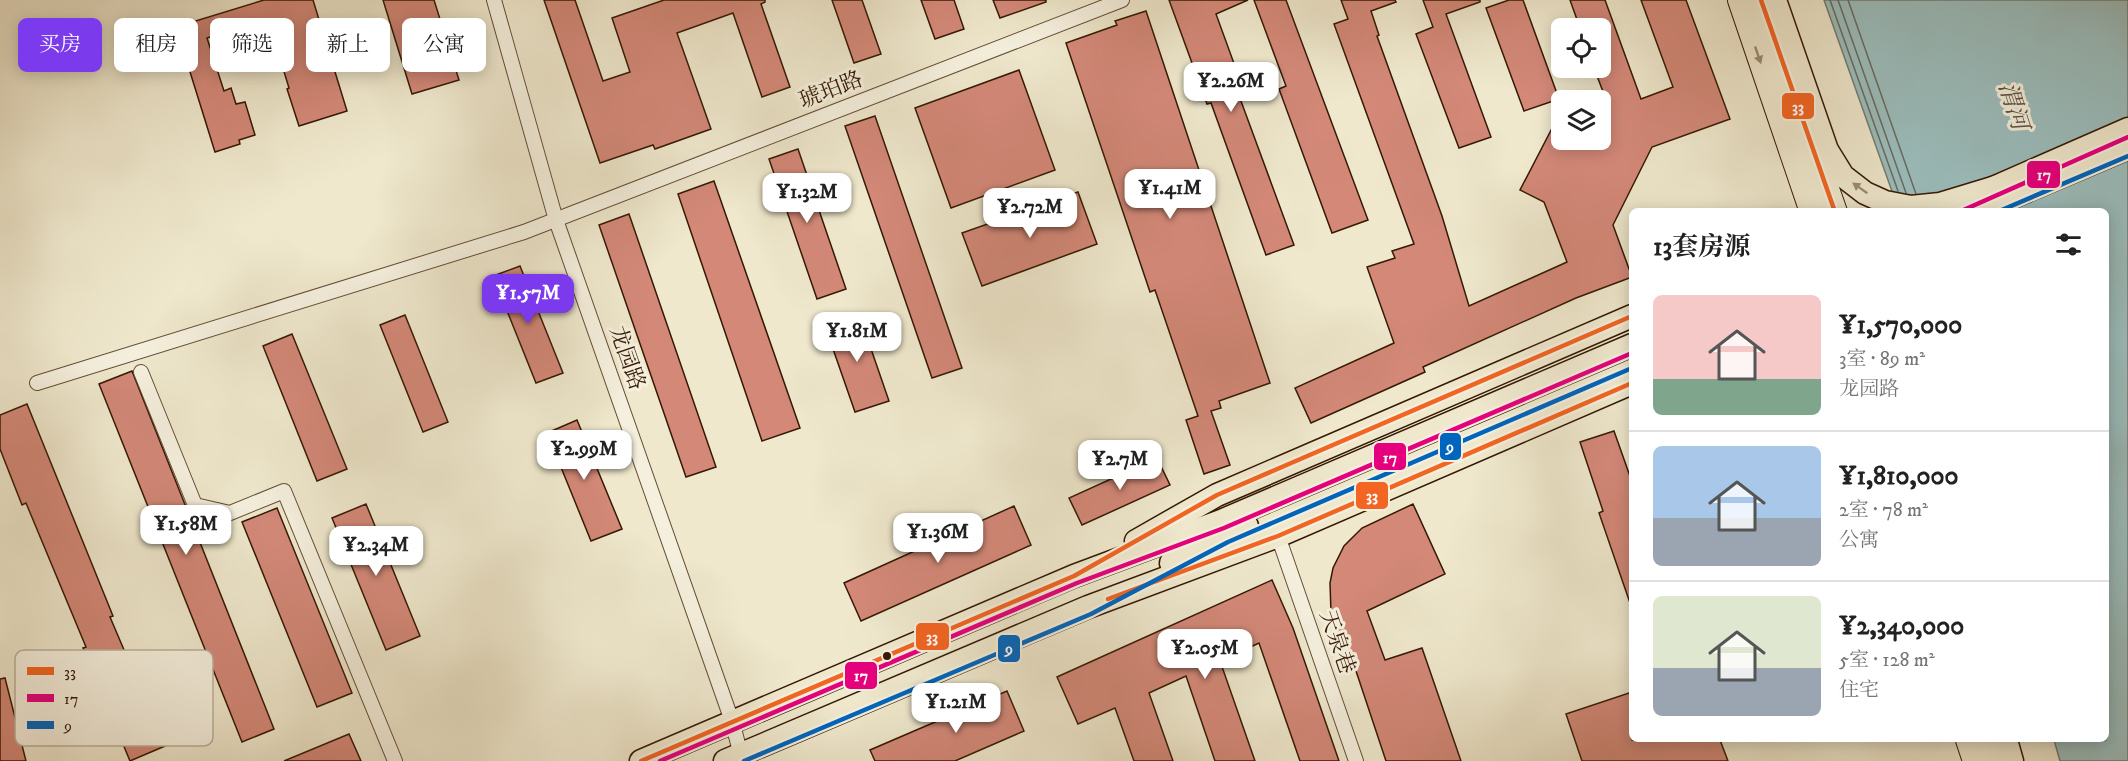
<!DOCTYPE html>
<html lang="zh">
<meta charset="utf-8">
<style>
body{margin:0;font-family:"IM FELL DW Pica","Noto Serif SC",serif;background:#f2f2f2;color:#222;height:100vh;display:flex;flex-direction:column;font-size:22px;white-space:nowrap}
*{box-sizing:border-box;margin:0}
p{font-size:20px;color:#767676}
.icon{flex:none;width:33px;height:33px;fill:none;stroke:currentColor;stroke-width:2;stroke-linecap:round;stroke-linejoin:round}
.map{position:relative;flex:1;overflow:hidden}
.details{position:absolute;left:1629px;top:208px;width:480px;height:534px;display:flex;flex-direction:column;background:#fff;border-radius:9px;box-shadow:0 3px 15px #0003}
.details>*{flex:none}
.guide{position:absolute;left:18px;top:18px;width:570px;height:54px;display:flex;gap:12px}
.controls{position:absolute;left:1551px;top:18px;display:grid;gap:12px}
.controls a{display:grid;place-items:center;width:60px;height:60px;border-radius:9px;background:#fff;box-shadow:0 3px 15px #0003;font-size:30px}
.price{position:absolute;translate:-50% -51px;padding:0 14px;border-radius:12px;background:#fff;color:#222;font-size:20px;line-height:39px;filter:drop-shadow(0 2px 3px #0008)}
.price::after{content:'';position:absolute;left:50%;top:36px;width:18px;height:14px;margin-left:-9px;background:inherit;clip-path:polygon(0 0,100% 0,50% 100%)}
.price.on{background:#7c3aed;color:#fff}
ul{padding:0;list-style:none}
li{display:flex;align-items:center;gap:18px;height:150px;padding:0 24px}
li+li{border-top:2px solid #e0e0e0}
li span{display:grid;place-items:center;flex:none;width:168px;height:120px;border-radius:9px;color:#555}
li>.icon{margin-inline-start:auto}
span .icon{width:72px;height:72px;fill:#fffc;stroke-width:1}
li b{font-size:26px}
h2{display:flex;justify-content:space-between;align-items:center;height:72px;padding:0 24px;font-size:26px}
.pill{padding:0 21px;border-radius:9px;background:#fff;box-shadow:0 3px 15px #0003;font-size:21px;line-height:54px}
.pill.on{background:#7c3aed;color:#fff}
.map>svg:first-child{display:block}
.water{fill:#9cbfbf;stroke:#737d74;stroke-width:1.5}
.lines{fill:none;stroke-linecap:round;stroke-linejoin:round}
.shore{stroke:#686c61;stroke-width:1.5}
.building{fill:#d38878;stroke:#351903;stroke-width:1.5}
.minor-casing{stroke:#644d36;stroke-width:16}
.primary-casing{stroke:#351903;stroke-width:25}
.trunk-casing{stroke:#351903;stroke-width:26}
.minor{stroke:#f5f0de;stroke-width:14}
.primary{stroke:#efe8cd;stroke-width:22}
.trunk{stroke:#efe8cd;stroke-width:24}
.bus-1-casing{stroke:#f5f0de;stroke-width:9}
.bus-2-casing{stroke:#f5f0de;stroke-width:9}
.bus-3-casing{stroke:#f5f0de;stroke-width:9}
.bus-1{stroke:#f26522;stroke-width:4.5}
.bus-2{stroke:#e5007d;stroke-width:4.5}
.bus-3{stroke:#0065bd;stroke-width:4.5}
.oneway{fill:#9b8b72}
.bus-dot{fill:#351903;stroke:#f5f0de;stroke-width:2}
.labels{text-anchor:middle;dominant-baseline:central;stroke-width:6;stroke-linejoin:round;paint-order:stroke}
.street-label{font-size:22px;fill:#351903;stroke:#f5f0de}
.water-label{font-size:24px;font-style:italic;fill:#595345;stroke:#f5f0de}
.key{fill:#f5f0de;stroke:#bbb09c;stroke-width:1.5}
.key-label{font-size:16px;fill:#351903}
.line-badge{stroke:#f5f0de;stroke-width:2}
.badge-label{font-size:16px;text-anchor:middle;font-weight:bold;fill:#fff}
</style>
<div class="map">
<svg width="2128" height="761" viewBox="0 0 2128 761">
<rect width="100%" height="100%" fill="#efe8cd"/>
<filter id="stains"><feTurbulence type="fractalNoise" baseFrequency=".00333" numOctaves="4"/><feColorMatrix values="0 0 0 0 .2 0 0 0 0 .09 0 0 0 0 .02 0 0 0 .5 -.17"/></filter>
<radialGradient id="worn" r=".72"><stop offset=".6" stop-color="#630" stop-opacity="0"/><stop offset="1" stop-color="#630" stop-opacity=".3"/></radialGradient>
<path class="water" d="M1824,0H2128V761H2060L2054,740H2106V212L1899,211Z"/>
<g class="lines">
<g class="shore">
<path d="M1830,0L1898,191"/>
<path d="M1838,0L1906,193"/>
<path d="M1848,0L1916,194"/>
</g>
</g>
<g class="building">
<path d="M264,0H313L347,111L299,126L287,89L289,88L268,19L207,38L224,91L231,88L236,104L245,102L255,135L239,140L240,144L215,152L176,27Z"/>
<path d="M383,0H434L459,80L412,94Z"/>
<path d="M544,0H575L603,81L630,72L612,18L664,0H765V2L761,4L790,87L762,97L733,13L677,33L711,129L655,149L653,145L600,163Z"/>
<path d="M832,0H862L881,54L854,63Z"/>
<path d="M921,0H954L964,29L935,39Z"/>
<path d="M993,0H1046V2L1000,18Z"/>
<path d="M1169,0H1248L1216,14L1244,91L1238,93L1294,245L1266,255L1211,103L1207,104Z"/>
<path d="M1254,0H1286L1368,220L1332,233L1279,89L1286,86Z"/>
<path d="M1341,0H1395L1396,2L1371,11L1379,35L1377,36L1442,216L1469,306L1567,262L1544,202L1520,190L1562,109V140H1600V114L1610,110L1594,68H1600V28H1580L1570,0H1605L1641,99L1673,87L1641,0H1686L1730,119L1652,147L1613,225L1632,277L1576,298L1423,367L1425,372L1311,423L1295,388L1394,343L1367,267L1395,258L1392,251L1414,244L1334,24L1348,19Z"/>
<path d="M1423,0H1480V2L1446,14L1491,137L1459,148L1416,34L1433,27Z"/>
<path d="M1509,0H1523L1559,99L1524,111L1486,8Z"/>
<path d="M1146,11L1270,383L1219,401L1221,408L1211,411L1230,465L1204,474L1186,420L1198,416L1155,290L1150,292L1066,43L1117,25L1115,21Z"/>
<path d="M1019,70L1055,170L951,208L915,108Z"/>
<path d="M875,116L962,368L932,378L845,126Z"/>
<path d="M798,149L846,289L817,299L769,159Z"/>
<path d="M714,181L800,428L762,441L678,194Z"/>
<path d="M1078,192L1097,244L982,286L962,233Z"/>
<path d="M629,214L716,467L686,477L599,225Z"/>
<path d="M520,266L563,373L536,383L493,276Z"/>
<path d="M859,314L889,401L855,412L825,326Z"/>
<path d="M405,315L448,422L423,432L380,325Z"/>
<path d="M292,334L347,469L317,481L263,346Z"/>
<path d="M132,371L274,729L242,742L99,384Z"/>
<path d="M27,404L113,616L110,617L165,746L130,761L83,648L86,647L26,503L22,505L0,449V415Z"/>
<path d="M577,420L622,529L591,541L547,433Z"/>
<path d="M1614,431L1632,482V603H1630L1599,513L1603,511L1580,442Z"/>
<path d="M1157,458L1170,485L1082,525L1069,498Z"/>
<path d="M366,504L420,636L386,650L332,518Z"/>
<path d="M1413,504L1445,574L1367,611L1385,660L1422,648L1461,761H1386L1351,656L1347,657L1331,613L1330,583L1333,568L1344,546L1362,528Z"/>
<path d="M1014,506L1031,545L861,621L844,583Z"/>
<path d="M277,508L352,693L317,707L242,522Z"/>
<path d="M1272,580L1293,628L1339,761H1300L1259,643L1220,661L1255,761H1215L1186,676L1149,693L1173,761H1134L1115,708L1078,724L1057,677Z"/>
<path d="M5,678L26,761H0V679Z"/>
<path d="M1007,691L1024,731L955,761H875L870,750Z"/>
<path d="M1632,692V740H1720L1728,761H1582L1566,714Z"/>
<path d="M349,734L361,761H284Z"/>
</g>
<g class="lines">
<defs>
<g id="minor">
<path d="M494,0L556,220L732,721L742,759"/>
<path d="M141,372L195,505L230,513L284,491L395,761"/>
<path d="M37,383L524,232L1122,0"/>
<path d="M1278,536L1356,761"/>
</g>
<g id="primary">
<path d="M1775,0L1827,150L1843,176L1865,193L1885,202L1911,207L1940,204L1996,187"/>
<path d="M1984,192L2128,129"/>
<path d="M1977,212L2128,148"/>
<path d="M1136,541L1217,495L1632,316"/>
<path d="M1171,563L1247,526"/>
<path d="M2006,740L2012,761"/>
<path d="M641,761L1074,576L1221,521L1632,345"/>
<path d="M725,761L1088,607L1278,536L1632,383"/>
</g>
<g id="trunk">
<path d="M1740,0L1812,212"/>
<path d="M1761,0L1835,212"/>
<path d="M1968,740L1975,761"/>
<path d="M1987,740L1993,761"/>
</g>
</defs>
<use href="#minor" class="minor-casing"/>
<use href="#primary" class="primary-casing"/>
<use href="#trunk" class="trunk-casing"/>
<use href="#minor" class="minor"/>
<use href="#primary" class="primary"/>
<use href="#trunk" class="trunk"/>
<defs>
<g id="bus-1">
<path d="M1761,0L1835,212"/>
<path d="M1108,599L1278,536L1632,383"/>
<path d="M641,761L1074,576L1217,495L1632,316"/>
</g>
<g id="bus-2">
<path d="M1959,212L2128,137"/>
<path d="M660,761L1077,583L1224,528L1632,353"/>
</g>
<g id="bus-3">
<path d="M1997,212L2128,156"/>
<path d="M744,761L1091,614L1228,542L1632,368"/>
</g>
</defs>
<use href="#bus-1" class="bus-1-casing"/>
<use href="#bus-2" class="bus-2-casing"/>
<use href="#bus-3" class="bus-3-casing"/>
<use href="#bus-1" class="bus-1"/>
<use href="#bus-2" class="bus-2"/>
<use href="#bus-3" class="bus-3"/>
</g>
<defs><path id="oneway-solid" d="M-6-.8H1V-3.2L6.5 0L1 3.2V.8H-6Z" transform="scale(1.5)"/></defs>
<g class="oneway">
<use href="#oneway-solid" transform="translate(1758 55) rotate(71)"/>
<use href="#oneway-solid" transform="translate(1860 188) rotate(-145)"/>
</g>
<circle class="bus-dot" cx="887" cy="656" r="5"/>
<g class="labels">
<g class="street-label">
<text transform="translate(831 90) rotate(-21)">琥珀路</text>
<text transform="translate(627 358) rotate(71)">龙园路</text>
<text transform="translate(1337 642) rotate(71)">天泉巷</text>
</g>
<g class="water-label">
<text transform="translate(2013 106) rotate(72)">渭河</text>
</g>
</g>
<rect x="15" y="650" width="198" height="96" rx="9" class="key"/>
<rect x="27" y="667" width="27" height="8" fill="#f26522"/>
<rect x="27" y="694" width="27" height="8" fill="#e5007d"/>
<rect x="27" y="721" width="27" height="8" fill="#0065bd"/>
<g class="key-label">
<text x="64" y="677">33</text>
<text x="64" y="704">17</text>
<text x="64" y="731">9</text>
</g>
<g class="line-badge">
<rect x="1781" y="92" width="34" height="28" rx="6" fill="#f26522"/>
<rect x="2026" y="160" width="35" height="29" rx="6" fill="#e5007d"/>
<rect x="1439" y="432" width="23" height="29" rx="6" fill="#0065bd"/>
<rect x="1373" y="442" width="34" height="29" rx="6" fill="#e5007d"/>
<rect x="1355" y="481" width="34" height="29" rx="6" fill="#f26522"/>
<rect x="915" y="622" width="35" height="29" rx="6" fill="#f26522"/>
<rect x="997" y="634" width="24" height="29" rx="6" fill="#0065bd"/>
<rect x="844" y="661" width="34" height="29" rx="6" fill="#e5007d"/>
</g>
<g class="badge-label">
<text x="1798" y="112">33</text>
<text x="2044" y="180">17</text>
<text x="1450" y="452">9</text>
<text x="1390" y="463">17</text>
<text x="1372" y="501">33</text>
<text x="932" y="642">33</text>
<text x="1009" y="654">9</text>
<text x="861" y="681">17</text>
</g>
<rect width="100%" height="100%" filter="url(#stains)"/>
<rect width="100%" height="100%" fill="url(#worn)"/>
</svg>
<div class="controls">
<a><svg class="icon" aria-label="locate" viewBox="0 0 24 24"><circle cx="12" cy="12" r="6"/><path d="M12 2v4M12 18v4M2 12h4M18 12h4"/></svg></a>
<a><svg class="icon" aria-label="layers" viewBox="0 0 24 24"><path d="M12 4l9 5-9 5-9-5zM3 14l9 5 9-5"/></svg></a>
</div>
<b class="price" style="left:1231px;top:113px">¥2.26M</b>
<b class="price" style="left:1170px;top:220px">¥1.41M</b>
<b class="price" style="left:807px;top:224px">¥1.32M</b>
<b class="price" style="left:1030px;top:239px">¥2.72M</b>
<b class="price on" style="left:528px;top:325px">¥1.57M</b>
<b class="price" style="left:857px;top:363px">¥1.81M</b>
<b class="price" style="left:584px;top:481px">¥2.99M</b>
<b class="price" style="left:1120px;top:491px">¥2.7M</b>
<b class="price" style="left:186px;top:556px">¥1.58M</b>
<b class="price" style="left:938px;top:564px">¥1.36M</b>
<b class="price" style="left:376px;top:577px">¥2.34M</b>
<b class="price" style="left:1205px;top:680px">¥2.05M</b>
<b class="price" style="left:956px;top:734px">¥1.21M</b>
<div class="guide">
<a class="pill on">买房</a>
<a class="pill">租房</a>
<a class="pill">筛选</a>
<a class="pill">新上</a>
<a class="pill">公寓</a>
</div>
<section class="details">
<h2>13套房源<svg class="icon" aria-label="filters" viewBox="0 0 24 24"><path d="M4 7h16M4 17h16"/><circle cx="9" cy="7" r="2"/><circle cx="15" cy="17" r="2"/></svg></h2>
<ul>
<li><span style="background:linear-gradient(#f6c9c9 70%,#7fa58c 0)"><svg class="icon" aria-label="home" viewBox="0 0 24 24"><path d="M3 11l9-7 9 7M6 9v11h12V9"/></svg></span><div><b>¥1,570,000</b><p>3室 · 89 m²</p><p>龙园路</p></div></li>
<li><span style="background:linear-gradient(#a9c7e8 60%,#9aa5b1 0)"><svg class="icon" aria-label="home" viewBox="0 0 24 24"><path d="M3 11l9-7 9 7M6 9v11h12V9"/></svg></span><div><b>¥1,810,000</b><p>2室 · 78 m²</p><p>公寓</p></div></li>
<li><span style="background:linear-gradient(#dfe7d0 60%,#9aa5b1 0)"><svg class="icon" aria-label="home" viewBox="0 0 24 24"><path d="M3 11l9-7 9 7M6 9v11h12V9"/></svg></span><div><b>¥2,340,000</b><p>5室 · 128 m²</p><p>住宅</p></div></li>
</ul>
</section>
</div>
